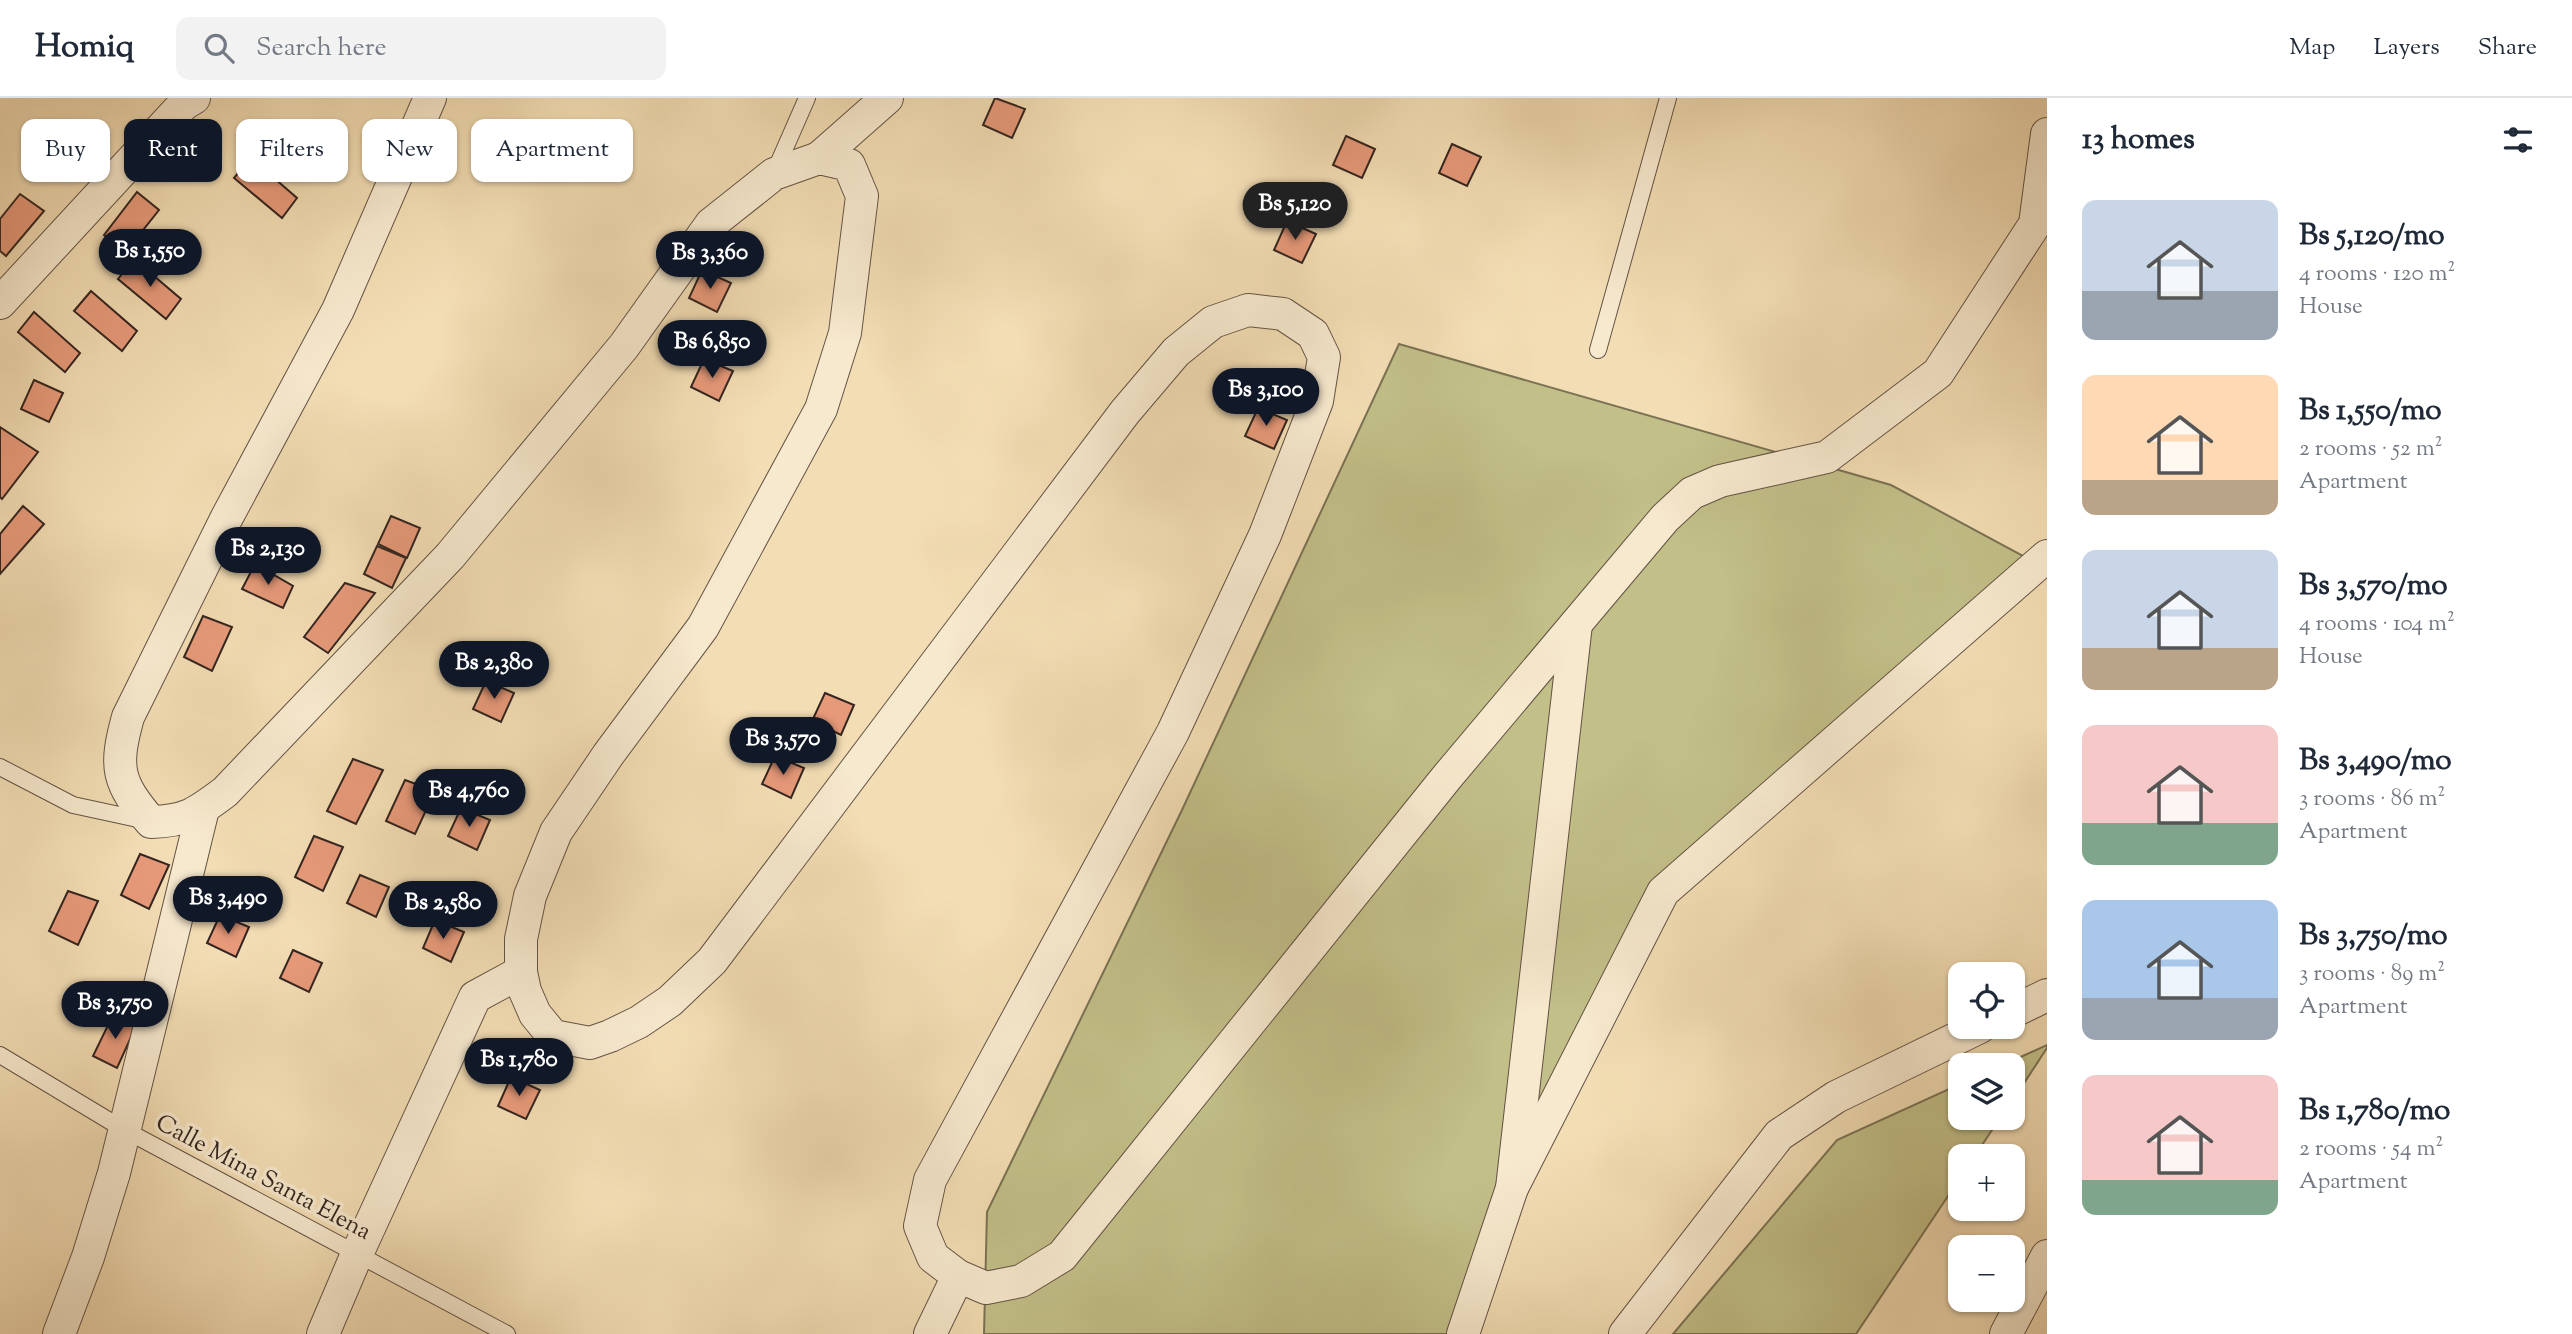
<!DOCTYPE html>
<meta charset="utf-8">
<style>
body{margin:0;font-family:"Sorts Mill Goudy",serif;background:#f2f2f3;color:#1f2937;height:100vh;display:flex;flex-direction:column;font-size:26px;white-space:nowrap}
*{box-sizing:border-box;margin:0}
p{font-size:23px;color:#747a83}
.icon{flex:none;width:38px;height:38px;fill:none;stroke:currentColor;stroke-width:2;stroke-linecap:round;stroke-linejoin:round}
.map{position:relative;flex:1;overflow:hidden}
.sheet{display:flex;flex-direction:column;background:#fff;width:525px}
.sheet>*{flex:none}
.guide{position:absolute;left:21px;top:21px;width:665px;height:63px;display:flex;gap:14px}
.buttons{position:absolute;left:1948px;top:864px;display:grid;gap:14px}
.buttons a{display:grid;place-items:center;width:77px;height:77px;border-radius:14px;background:#fff;box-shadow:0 2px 5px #0004;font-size:35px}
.price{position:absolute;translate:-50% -60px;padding:0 16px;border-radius:24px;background:#111827;color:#fff;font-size:23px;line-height:46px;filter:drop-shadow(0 2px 4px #0008)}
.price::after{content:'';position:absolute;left:50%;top:42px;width:21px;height:16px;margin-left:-10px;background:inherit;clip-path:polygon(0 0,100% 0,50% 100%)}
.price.current{background:#222;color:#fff}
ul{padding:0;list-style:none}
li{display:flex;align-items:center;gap:21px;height:175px;padding:0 35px}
li span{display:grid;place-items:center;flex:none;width:196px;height:140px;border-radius:14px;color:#555}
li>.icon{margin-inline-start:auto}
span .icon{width:84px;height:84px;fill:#fffc;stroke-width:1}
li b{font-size:30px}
h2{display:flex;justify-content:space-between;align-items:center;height:84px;padding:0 35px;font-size:30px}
.tag{padding:0 24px;border-radius:14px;background:#fff;box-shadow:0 2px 5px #0004;font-size:24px;line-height:63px}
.tag.current{background:#111827;color:#fff}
header{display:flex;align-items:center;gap:42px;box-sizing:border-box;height:98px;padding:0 35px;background:#fff;border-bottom:2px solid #e0e1e3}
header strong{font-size:33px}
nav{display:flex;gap:38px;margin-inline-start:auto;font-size:24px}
.search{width:490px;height:63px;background:#f2f2f3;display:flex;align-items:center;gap:18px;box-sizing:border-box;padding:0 24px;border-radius:14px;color:#747a83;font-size:26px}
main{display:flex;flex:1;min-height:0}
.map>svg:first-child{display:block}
.green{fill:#c2bf88;stroke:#7a7254;stroke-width:2}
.building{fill:#e79a7a;stroke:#332520;stroke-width:2}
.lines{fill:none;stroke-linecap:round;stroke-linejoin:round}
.lane-casing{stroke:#635345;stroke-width:18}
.street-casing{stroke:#635345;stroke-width:34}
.lane{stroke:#f7e9ce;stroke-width:16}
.street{stroke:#f7e9ce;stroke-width:32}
.labels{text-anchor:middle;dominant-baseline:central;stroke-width:7;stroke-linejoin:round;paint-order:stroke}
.street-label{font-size:24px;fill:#332520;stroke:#f7e9ce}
</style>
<header>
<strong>Homiq</strong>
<div class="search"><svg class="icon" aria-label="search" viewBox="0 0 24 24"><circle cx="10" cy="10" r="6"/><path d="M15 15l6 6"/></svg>Search here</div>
<nav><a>Map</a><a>Layers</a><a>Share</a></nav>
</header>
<main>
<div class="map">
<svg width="2047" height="1236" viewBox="0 0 2047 1236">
<rect width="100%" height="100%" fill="#f3ddb4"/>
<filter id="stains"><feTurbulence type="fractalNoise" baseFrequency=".00286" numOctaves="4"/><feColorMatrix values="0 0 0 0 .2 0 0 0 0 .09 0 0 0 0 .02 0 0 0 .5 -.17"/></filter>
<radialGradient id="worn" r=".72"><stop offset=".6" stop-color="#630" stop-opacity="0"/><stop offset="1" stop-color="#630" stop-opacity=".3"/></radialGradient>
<g class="green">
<path d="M1399,246L1891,387L2040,467L1672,769L1521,1064L1479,1236H984L987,1114L1182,712Z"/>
<path d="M2047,947V950L2013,1002L2012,968H2001Z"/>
<path d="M1960,986V1020H2000L1974,1059H1960V1080L1856,1236H1673L1837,1042Z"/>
</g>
<g class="building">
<path d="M995,0L1025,11L1012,40L983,27Z"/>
<path d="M1346,38L1375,51L1362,80L1333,67Z"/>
<path d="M1452,46L1481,59L1467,88L1439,75Z"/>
<path d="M251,60L297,100L282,120L234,80Z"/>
<path d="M137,94L159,112L140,136L158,153L145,170L104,137Z"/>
<path d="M20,96L44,113L6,158L0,153V121Z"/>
<path d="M1287,123L1316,136L1302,165L1274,152Z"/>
<path d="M134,161L181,201L166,221L118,181Z"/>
<path d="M702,172L731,185L717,214L689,200Z"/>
<path d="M91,193L137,233L122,253L74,213Z"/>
<path d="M34,214L80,255L65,274L18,234Z"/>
<path d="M704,261L733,273L719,303L691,289Z"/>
<path d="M34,282L63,295L49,324L21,311Z"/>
<path d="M1258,310L1287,322L1274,351L1245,338Z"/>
<path d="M0,329L38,354L2,401L0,399Z"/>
<path d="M23,408L44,426L0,476V436Z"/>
<path d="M391,418L420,430L407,460L378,446Z"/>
<path d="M377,448L406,460L392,490L364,476Z"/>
<path d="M255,466L293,488L283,510L242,491Z"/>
<path d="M345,485L375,495L328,555L304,539Z"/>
<path d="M203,518L232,529L212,573L184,559Z"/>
<path d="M486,583L514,595L501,624L473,611Z"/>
<path d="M825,595L854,607L841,637L812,623Z"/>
<path d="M775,658L804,670L791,700L762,686Z"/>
<path d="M353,661L383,672L356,726L327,713Z"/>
<path d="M405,682L435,693L415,736L386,723Z"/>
<path d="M461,710L490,722L477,752L448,738Z"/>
<path d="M314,738L343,749L323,793L295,779Z"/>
<path d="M140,756L169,767L149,811L121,797Z"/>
<path d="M360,777L389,789L376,819L347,805Z"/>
<path d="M68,793L98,803L78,847L49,833Z"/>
<path d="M220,817L249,829L236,859L207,845Z"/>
<path d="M435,822L464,834L451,864L423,850Z"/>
<path d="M293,852L322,865L309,894L280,880Z"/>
<path d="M113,917L137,926L117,970L93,958Z"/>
<path d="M511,979L540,992L526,1021L498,1008Z"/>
</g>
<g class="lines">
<defs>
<g id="lane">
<path d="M775,73L807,0"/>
<path d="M1598,252L1668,0"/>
<path d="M0,669L73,707L147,723"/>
<path d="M0,957L123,1031L507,1236"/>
</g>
<g id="street">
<path d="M430,0L338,212L226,421L128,619C114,670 117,684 151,724C187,723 197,715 225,694L450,458L624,248L711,126L774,76L819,60L849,67L862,98L845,235L821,311L703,529L608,657L556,734L530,798L521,841V874L525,893L535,916L553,938L590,945L610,938L639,924L670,903L712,863L1125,314L1176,254L1213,224L1248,212L1283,216L1313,236L1324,259L1317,303L1265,437L1173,634L930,1082L920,1128L933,1159L958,1178L986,1190L1021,1183L1062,1158L1447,679L1665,420L1692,395L1720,383L1827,359L1938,275L2035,126L2047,36"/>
<path d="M819,60L887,0"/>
<path d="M0,205L184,6L194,0"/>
<path d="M2012,914L2047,897"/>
<path d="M1512,1090L1663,794L2047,458"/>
<path d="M59,1236L88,1159L114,1075L203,711"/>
<path d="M323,1236L357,1156L475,899L521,874"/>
<path d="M930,1236L958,1178"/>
<path d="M1463,1236L1512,1090L1576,526"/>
<path d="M1625,1236L1779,1037L1836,999L1980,929"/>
<path d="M2006,1236L2047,1158"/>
</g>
</defs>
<use href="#lane" class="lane-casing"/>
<use href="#street" class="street-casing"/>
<use href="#lane" class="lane"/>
<use href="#street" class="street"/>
</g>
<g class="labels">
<g class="street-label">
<text transform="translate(263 1080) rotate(28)">Calle Mina Santa Elena</text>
</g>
</g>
<rect width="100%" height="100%" filter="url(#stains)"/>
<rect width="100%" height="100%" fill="url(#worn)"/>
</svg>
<div class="buttons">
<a><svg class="icon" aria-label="locate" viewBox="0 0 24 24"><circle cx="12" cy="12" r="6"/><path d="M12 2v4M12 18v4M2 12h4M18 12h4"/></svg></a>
<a><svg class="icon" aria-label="layers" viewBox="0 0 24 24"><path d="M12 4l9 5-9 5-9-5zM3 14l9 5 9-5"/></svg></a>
<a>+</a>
<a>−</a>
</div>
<b class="price current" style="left:1295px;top:144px">Bs 5,120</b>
<b class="price" style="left:150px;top:191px">Bs 1,550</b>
<b class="price" style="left:710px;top:193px">Bs 3,360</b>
<b class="price" style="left:712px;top:282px">Bs 6,850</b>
<b class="price" style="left:1266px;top:330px">Bs 3,100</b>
<b class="price" style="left:268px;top:489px">Bs 2,130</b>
<b class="price" style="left:494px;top:603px">Bs 2,380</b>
<b class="price" style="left:783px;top:679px">Bs 3,570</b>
<b class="price" style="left:469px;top:731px">Bs 4,760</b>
<b class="price" style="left:228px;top:838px">Bs 3,490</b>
<b class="price" style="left:443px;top:843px">Bs 2,580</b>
<b class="price" style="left:115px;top:943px">Bs 3,750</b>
<b class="price" style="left:519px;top:1000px">Bs 1,780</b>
<div class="guide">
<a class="tag">Buy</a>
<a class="tag current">Rent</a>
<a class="tag">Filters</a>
<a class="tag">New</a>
<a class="tag">Apartment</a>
</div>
</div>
<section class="sheet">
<h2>13 homes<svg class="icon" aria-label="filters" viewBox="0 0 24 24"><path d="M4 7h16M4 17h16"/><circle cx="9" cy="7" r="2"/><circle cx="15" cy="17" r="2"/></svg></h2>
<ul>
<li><span style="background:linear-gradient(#c9d6e8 65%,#9aa5b1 0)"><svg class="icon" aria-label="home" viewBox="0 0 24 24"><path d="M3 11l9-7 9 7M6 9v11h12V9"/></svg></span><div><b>Bs 5,120/mo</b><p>4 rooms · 120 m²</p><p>House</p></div></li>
<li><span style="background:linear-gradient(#ffd9b3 75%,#b9a48a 0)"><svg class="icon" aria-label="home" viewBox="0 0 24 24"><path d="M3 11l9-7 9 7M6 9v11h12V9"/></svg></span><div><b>Bs 1,550/mo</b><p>2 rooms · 52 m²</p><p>Apartment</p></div></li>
<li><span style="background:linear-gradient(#c9d6e8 70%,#b9a48a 0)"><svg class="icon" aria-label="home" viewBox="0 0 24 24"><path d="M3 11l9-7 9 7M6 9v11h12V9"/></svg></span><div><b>Bs 3,570/mo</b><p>4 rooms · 104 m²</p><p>House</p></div></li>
<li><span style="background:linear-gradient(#f6c9c9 70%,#7fa58c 0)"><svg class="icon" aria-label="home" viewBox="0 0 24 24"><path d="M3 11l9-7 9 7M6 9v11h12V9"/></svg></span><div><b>Bs 3,490/mo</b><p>3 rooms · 86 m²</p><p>Apartment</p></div></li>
<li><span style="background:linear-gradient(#a9c7e8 70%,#9aa5b1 0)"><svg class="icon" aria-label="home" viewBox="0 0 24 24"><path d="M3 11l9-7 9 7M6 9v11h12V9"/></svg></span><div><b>Bs 3,750/mo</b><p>3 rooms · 89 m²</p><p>Apartment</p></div></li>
<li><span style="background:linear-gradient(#f6c9c9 75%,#7fa58c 0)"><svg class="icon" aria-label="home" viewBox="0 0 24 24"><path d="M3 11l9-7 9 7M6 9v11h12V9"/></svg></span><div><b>Bs 1,780/mo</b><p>2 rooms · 54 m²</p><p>Apartment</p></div></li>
</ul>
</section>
</main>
